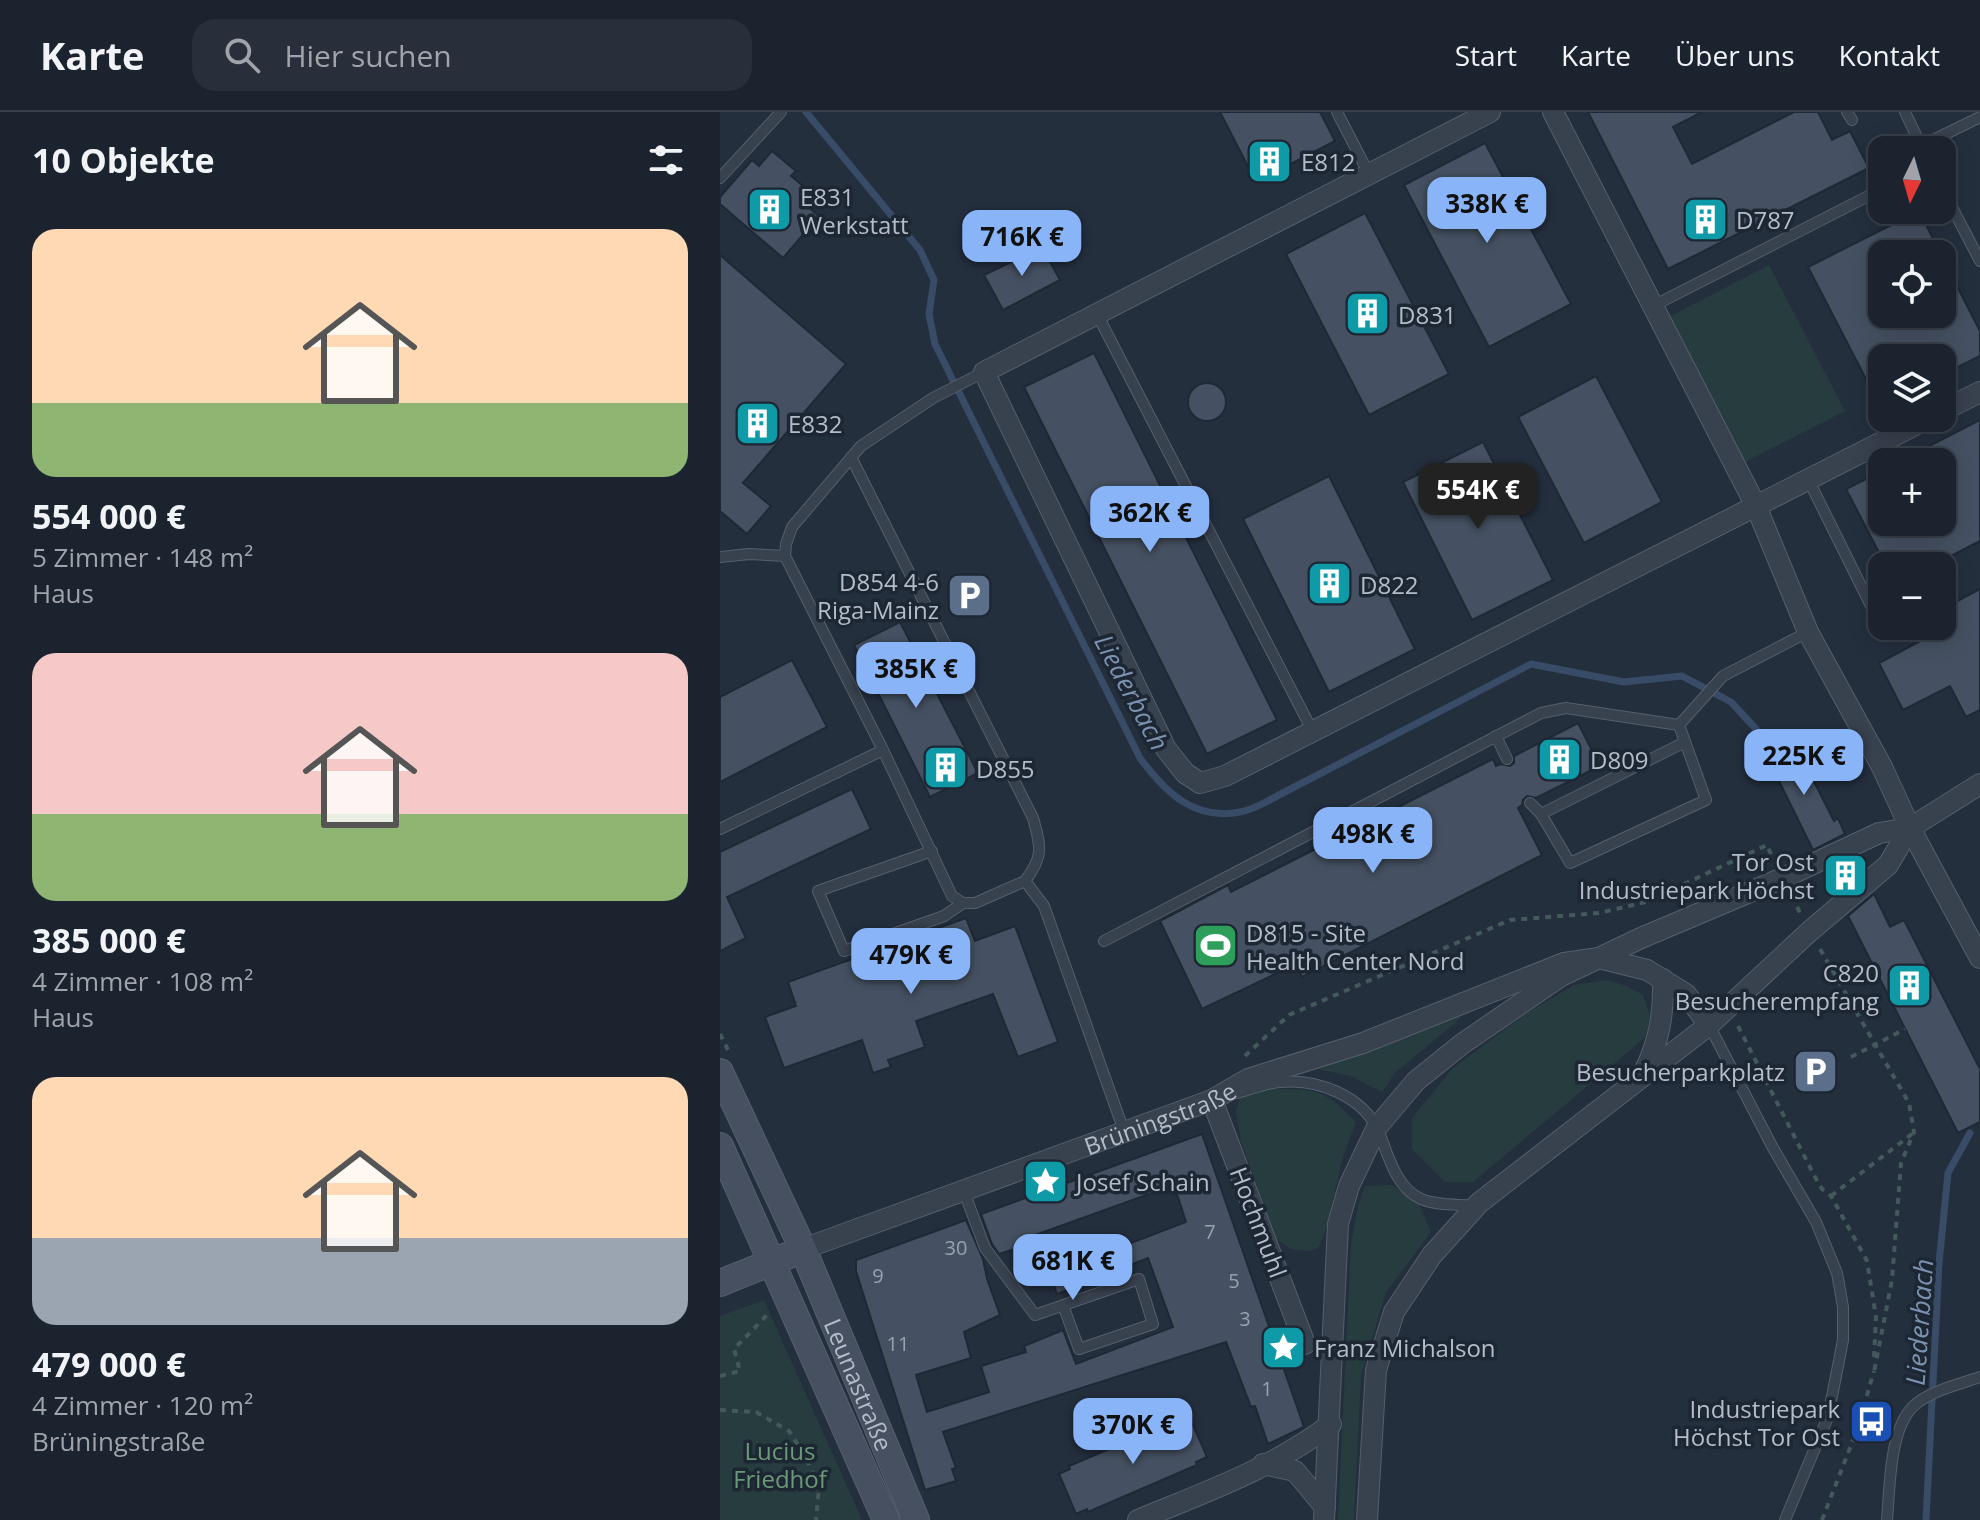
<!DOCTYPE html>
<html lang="de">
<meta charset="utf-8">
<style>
body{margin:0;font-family:"Open Sans",sans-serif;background:#282f3a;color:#f1f3f6;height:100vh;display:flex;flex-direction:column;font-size:30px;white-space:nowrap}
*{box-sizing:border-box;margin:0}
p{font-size:26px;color:#a0a4aa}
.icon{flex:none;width:44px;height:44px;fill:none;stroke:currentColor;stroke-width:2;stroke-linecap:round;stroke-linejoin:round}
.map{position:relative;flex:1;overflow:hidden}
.side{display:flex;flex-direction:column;background:#1b232e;width:720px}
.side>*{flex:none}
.needle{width:52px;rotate:185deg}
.controls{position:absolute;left:1148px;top:24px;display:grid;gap:16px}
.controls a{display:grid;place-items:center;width:88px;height:88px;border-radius:16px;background:#1b232e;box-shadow:0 4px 20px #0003,0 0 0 2px #39404a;font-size:40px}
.price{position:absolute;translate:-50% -68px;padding:0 18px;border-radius:16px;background:#8ab4f8;color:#111;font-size:26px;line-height:52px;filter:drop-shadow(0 2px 4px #0008)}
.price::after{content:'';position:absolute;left:50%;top:48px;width:24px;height:18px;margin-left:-12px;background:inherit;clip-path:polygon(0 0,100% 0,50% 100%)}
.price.current{background:#222;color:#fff}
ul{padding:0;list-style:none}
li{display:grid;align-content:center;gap:16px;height:424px;padding:0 32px}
li span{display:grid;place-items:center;height:248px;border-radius:24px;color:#555}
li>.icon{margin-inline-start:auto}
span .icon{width:144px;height:144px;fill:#fffc;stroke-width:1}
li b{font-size:34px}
h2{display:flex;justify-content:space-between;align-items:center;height:96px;padding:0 32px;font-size:34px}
header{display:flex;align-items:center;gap:48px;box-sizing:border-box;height:112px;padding:0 40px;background:#1b232e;border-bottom:2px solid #39404a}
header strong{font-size:38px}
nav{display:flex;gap:44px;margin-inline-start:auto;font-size:28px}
.search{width:560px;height:72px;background:#282f3a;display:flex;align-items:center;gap:20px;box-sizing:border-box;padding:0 28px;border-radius:24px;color:#a0a4aa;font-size:30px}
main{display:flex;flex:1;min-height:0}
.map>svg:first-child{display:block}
.green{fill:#263c3f}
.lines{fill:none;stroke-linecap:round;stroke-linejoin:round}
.stream{stroke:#394c67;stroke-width:7}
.building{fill:#455162;stroke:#1f2835;stroke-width:2}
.lane-casing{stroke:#565f6c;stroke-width:12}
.street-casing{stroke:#565f6c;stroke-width:22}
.secondary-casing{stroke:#565f6c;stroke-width:28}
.path{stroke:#44595c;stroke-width:4;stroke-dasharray:6 6;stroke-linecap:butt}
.lane{stroke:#38414e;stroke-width:10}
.street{stroke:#38414e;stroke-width:20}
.secondary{stroke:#465061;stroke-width:26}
.labels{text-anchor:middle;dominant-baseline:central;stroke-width:7;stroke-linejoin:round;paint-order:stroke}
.number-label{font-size:20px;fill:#98a1af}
.poi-label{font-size:24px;fill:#b4bcc9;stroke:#1d2633;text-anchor:start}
.street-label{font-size:24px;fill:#b4bcc9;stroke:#1d2633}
.park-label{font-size:24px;fill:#6b9a76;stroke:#1d2633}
.water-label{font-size:26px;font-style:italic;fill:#7c92b1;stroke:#1d2633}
</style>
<header>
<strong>Karte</strong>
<div class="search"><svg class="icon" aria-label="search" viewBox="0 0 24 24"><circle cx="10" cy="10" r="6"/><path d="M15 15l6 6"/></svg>Hier suchen</div>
<nav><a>Start</a><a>Karte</a><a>Über uns</a><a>Kontakt</a></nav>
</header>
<main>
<section class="side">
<h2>10 Objekte<svg class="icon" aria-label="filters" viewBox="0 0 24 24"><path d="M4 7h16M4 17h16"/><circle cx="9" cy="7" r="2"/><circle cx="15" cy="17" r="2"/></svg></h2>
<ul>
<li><span style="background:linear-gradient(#ffd9b3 70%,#8fb573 0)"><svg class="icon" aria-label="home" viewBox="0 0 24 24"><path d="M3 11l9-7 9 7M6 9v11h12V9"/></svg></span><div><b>554 000 €</b><p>5 Zimmer · 148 m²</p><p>Haus</p></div></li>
<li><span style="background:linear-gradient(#f6c9c9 65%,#8fb573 0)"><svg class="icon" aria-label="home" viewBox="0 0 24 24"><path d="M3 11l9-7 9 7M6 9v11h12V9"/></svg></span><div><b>385 000 €</b><p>4 Zimmer · 108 m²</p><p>Haus</p></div></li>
<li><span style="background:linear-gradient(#ffd9b3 65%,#9aa5b1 0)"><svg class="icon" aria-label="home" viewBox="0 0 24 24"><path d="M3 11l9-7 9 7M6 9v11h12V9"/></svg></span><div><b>479 000 €</b><p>4 Zimmer · 120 m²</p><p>Brüningstraße</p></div></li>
</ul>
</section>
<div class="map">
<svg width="1260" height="1408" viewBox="0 0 1260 1408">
<rect width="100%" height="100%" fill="#242f3e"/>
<g class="green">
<path d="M1049,153L1125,299L1025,350L949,205Z"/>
<path d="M887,868L907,874L923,883L930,904L926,925L753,1070H725L692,1037V1006L732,957L807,901L854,873Z"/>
<path d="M743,902L735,911L676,960L662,980L631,964L587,955Z"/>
<path d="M547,977C596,978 601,974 636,1010L623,1045L606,1117L599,1135L591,1139L571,1137L556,1127L521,1029L516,999L520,986Z"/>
<path d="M672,1073L697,1088L711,1120L666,1180L641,1263L634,1408H618L631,1131L638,1093L645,1074Z"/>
<path d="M44,1188L142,1408H0V1204Z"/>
</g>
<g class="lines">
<g class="stream">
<path d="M86,0L200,138L214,168L209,202L215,232L420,646C445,680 474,709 520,700C534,698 549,688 561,682L811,552L904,570L962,564L1011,590L1048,630"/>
<path d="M1206,1408L1219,1151L1228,1061L1250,1021"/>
</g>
</g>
<g class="building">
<path d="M500,0H600L615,29L536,70Z"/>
<path d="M868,0H982L953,15L972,52L1074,0H1098L1112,28L1130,19L1149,56L948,157Z"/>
<path d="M765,31L851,192L769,235L684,73Z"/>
<path d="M52,39L76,59L71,64L89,79L81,89L99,104L63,146L0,92V85L32,48L39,54Z"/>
<path d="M1199,99L1221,142H1162V202H1222V145L1260,219V244L1222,263V246H1162V298L1088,155Z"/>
<path d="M645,101L729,262L649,303L566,142Z"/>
<path d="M322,135L340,168L283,198L264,163Z"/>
<path d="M0,143L126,252L23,371L51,394L27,422L0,399Z"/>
<path d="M374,241L557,608L487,642L304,275Z"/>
<path d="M876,264L942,390L864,431L798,305Z"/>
<circle cx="487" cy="290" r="19"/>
<path d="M1260,308V429L1212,454H1166L1126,377L1162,359V410H1222V350H1178Z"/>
<path d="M763,330L833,468L752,508L683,370Z"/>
<path d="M609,364L695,537L609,580L523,407Z"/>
<path d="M1260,477V598L1246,605L1230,574L1183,598L1159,551L1204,527L1197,514H1222V497Z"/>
<path d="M180,510L258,661L210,685L134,533Z"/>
<path d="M72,548L107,615L0,670V585Z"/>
<path d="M858,611L880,654L816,686L807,684L803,688L802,693L798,696L822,743L582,865L576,852L482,897L440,809L508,773L511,780L773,647L776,654L781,652L790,654L794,651V644Z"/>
<path d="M1063,626L1073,648L1081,644L1114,709L1118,706L1125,722L1093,738L1053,657L1056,656L1046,634Z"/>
<path d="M132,677L151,717L7,785L26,826L0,839V740Z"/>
<path d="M1137,746L1142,758L1116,780L1105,761Z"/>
<path d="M1154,782L1170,815L1184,808L1260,957V1010L1238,1021L1128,804Z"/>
<path d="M246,806L255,829L295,814L338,930L298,945L273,882L196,909L205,935L168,948L171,955L153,961L142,928L64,956L45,905L76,894L68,870Z"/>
<path d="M482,1022L584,1315L548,1332L535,1294L531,1295L506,1230L223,1320L236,1356L232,1357L236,1369L205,1378L136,1159V1148L246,1108L263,1147L267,1167L280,1203L244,1220L251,1246L196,1263L207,1300L269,1280L261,1254L306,1240L304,1234L343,1218L356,1252L453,1215L428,1146L337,1182L330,1162L466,1110L454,1073L315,1123L318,1130L279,1142L272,1132L261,1102Z"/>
<path d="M470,1306L487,1345L476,1350L477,1353L368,1400L367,1397L356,1402L339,1362L350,1357L349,1354L457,1308L458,1311Z"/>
</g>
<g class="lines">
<defs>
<g id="lane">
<path d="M617,0L649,62"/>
<path d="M1127,0L1132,8"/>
<path d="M1185,0L1203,38"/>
<path d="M1201,34L1260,5"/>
<path d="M0,66L61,0"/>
<path d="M1222,76L1260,149"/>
<path d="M933,194L1162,77"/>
<path d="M377,202L592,618"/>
<path d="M264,260L213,286L141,334L72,415L66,432L65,444L163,638L232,784L243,791H255L305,769L324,794L404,1019"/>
<path d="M131,345L313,706C321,735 324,744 305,769"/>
<path d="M1088,367L1161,514"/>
<path d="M0,445L29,442L65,444"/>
<path d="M959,613L1003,564L1088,520"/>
<path d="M776,624L787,647"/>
<path d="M810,691L821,702L850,751L986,688L959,613"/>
<path d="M821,702L965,630"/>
<path d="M0,717L163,638"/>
<path d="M212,739L98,779L124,839L224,804L243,791"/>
<path d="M384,829L821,601L846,596L959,613"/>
<path d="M989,913L1053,1036L1096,1110L1117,1161L1123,1195V1228L1108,1305L1065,1408"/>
<path d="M517,981C531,977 546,971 560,970C597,966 643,984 659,1020C668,1043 676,1076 701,1087C717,1094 740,1092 757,1094"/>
<path d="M243,1077L265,1136L315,1203L419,1167L433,1212L359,1237L343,1193"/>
<path d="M1167,1408C1170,1375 1169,1312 1197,1291C1214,1278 1240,1272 1260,1265"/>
</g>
<g id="street">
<path d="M770,0L264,260L446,637L465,661L480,671L505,664L1209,306"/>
<path d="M833,0L1036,394L1088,520L1162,655L1190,716L1260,846"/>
<path d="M1222,299L1260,280"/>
<path d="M923,962C939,931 944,902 943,867"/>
<path d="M492,988L585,1232"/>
<path id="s1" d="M83,1137L492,988L528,967L643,931L844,851L879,846L927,858L966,882L989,913"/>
<path d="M543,1352L575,1359L605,1395"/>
<path d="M418,1408C483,1381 554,1356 611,1312"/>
<path d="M604,1408L618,1112L629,1074L657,1015L696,969L742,932L841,864L921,826L1063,766L1159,721L1190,716L1260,672"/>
<path d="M647,1408L656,1258L674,1200L712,1143L759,1091L989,913L1090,819L1168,753L1190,716"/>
</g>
<g id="secondary">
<path id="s2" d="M0,960L83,1137L196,1408"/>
<path d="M0,1034L166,1408"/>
<path d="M0,1171L67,1144"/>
</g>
</defs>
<use href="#lane" class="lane-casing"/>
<use href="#street" class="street-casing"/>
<use href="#secondary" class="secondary-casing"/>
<g class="path">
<path d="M1072,784L1080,801"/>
<path d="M1100,837L1189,991L1194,1020L1181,1051L1172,1168L1154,1260"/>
<path d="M1018,914L1095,1065L1102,1077L1111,1084L1147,1149L1156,1205L1154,1246"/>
<path d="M0,922L8,938"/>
<path d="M525,944L569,903L790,808L879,801L926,790L1047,733L1053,747"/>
<path d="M1131,945L1185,917"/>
<path d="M1111,1084L1192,1022"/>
<path d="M0,1264L20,1259L14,1237L49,1201"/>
<path d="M0,1298L36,1300L69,1319L85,1344L99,1375L96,1408"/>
<path d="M1102,1408L1137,1318L1154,1259"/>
</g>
<use href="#lane" class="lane"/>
<use href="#street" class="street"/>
<use href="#secondary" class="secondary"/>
</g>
<defs>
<symbol id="building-square" viewBox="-11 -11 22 22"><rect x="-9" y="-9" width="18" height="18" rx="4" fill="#0f9aa8" stroke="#1d2633"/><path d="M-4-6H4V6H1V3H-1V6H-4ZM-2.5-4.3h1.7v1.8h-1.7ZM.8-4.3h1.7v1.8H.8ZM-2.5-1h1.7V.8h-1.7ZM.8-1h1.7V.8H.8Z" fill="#fff"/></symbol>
<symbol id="parking-square" viewBox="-11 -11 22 22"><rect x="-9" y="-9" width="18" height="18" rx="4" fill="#5c6f8a" stroke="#1d2633"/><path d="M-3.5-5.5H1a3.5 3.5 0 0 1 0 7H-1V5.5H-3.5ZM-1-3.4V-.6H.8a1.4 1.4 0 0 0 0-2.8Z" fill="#fff"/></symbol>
<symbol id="stadium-square" viewBox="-11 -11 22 22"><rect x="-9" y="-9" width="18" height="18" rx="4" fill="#2e9e5b" stroke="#1d2633"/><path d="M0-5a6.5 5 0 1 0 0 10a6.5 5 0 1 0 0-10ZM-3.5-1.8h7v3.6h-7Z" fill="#fff"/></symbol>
<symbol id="sight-square" viewBox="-11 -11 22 22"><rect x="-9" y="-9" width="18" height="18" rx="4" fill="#0f9aa8" stroke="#1d2633"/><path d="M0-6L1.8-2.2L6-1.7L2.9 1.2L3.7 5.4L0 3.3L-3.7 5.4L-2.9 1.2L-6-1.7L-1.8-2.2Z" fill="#fff"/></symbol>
<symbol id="bus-square" viewBox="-11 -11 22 22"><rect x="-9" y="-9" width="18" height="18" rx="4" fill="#1a4fb4" stroke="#1d2633"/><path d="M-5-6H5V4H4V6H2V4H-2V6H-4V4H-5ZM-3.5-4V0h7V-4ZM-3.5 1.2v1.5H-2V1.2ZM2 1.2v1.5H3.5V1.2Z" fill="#fff"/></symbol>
</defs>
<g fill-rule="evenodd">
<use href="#building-square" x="524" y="24" width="51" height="51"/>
<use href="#building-square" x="24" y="72" width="51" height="51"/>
<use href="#building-square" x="960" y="82" width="51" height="51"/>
<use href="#building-square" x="622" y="176" width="51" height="51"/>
<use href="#building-square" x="12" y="286" width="51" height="51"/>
<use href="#building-square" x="584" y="446" width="51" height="51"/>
<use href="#parking-square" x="224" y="458" width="51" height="51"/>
<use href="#building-square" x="814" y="622" width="51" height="51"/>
<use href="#building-square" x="200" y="630" width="51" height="51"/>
<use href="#building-square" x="1100" y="738" width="51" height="51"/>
<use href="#stadium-square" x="470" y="808" width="51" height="51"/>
<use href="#building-square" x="1164" y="848" width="51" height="51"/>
<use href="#parking-square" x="1070" y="934" width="51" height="51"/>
<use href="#sight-square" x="300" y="1044" width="51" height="51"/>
<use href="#sight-square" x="538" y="1210" width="51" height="51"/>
<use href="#bus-square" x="1126" y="1284" width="51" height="51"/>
</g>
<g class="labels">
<g class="number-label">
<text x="490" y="1119">7</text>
<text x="236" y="1135">30</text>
<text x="158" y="1163">9</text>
<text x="514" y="1168">5</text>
<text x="525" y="1206">3</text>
<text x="178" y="1231">11</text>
<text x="547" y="1276">1</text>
</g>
<g class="poi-label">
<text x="581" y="49">E812</text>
<text x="80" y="84">E831<tspan x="80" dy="28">Werkstatt</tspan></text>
<text x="1016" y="107">D787</text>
<text x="678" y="202">D831</text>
<text x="68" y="311">E832</text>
<text x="219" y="469" text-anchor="end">D854 4-6<tspan x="219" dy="28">Riga-Mainz</tspan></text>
<text x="640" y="472">D822</text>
<text x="870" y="647">D809</text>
<text x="256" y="656">D855</text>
<text x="1094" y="749" text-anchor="end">Tor Ost<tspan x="1094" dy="28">Industriepark Höchst</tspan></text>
<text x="526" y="820">D815 - Site<tspan x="526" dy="28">Health Center Nord</tspan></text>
<text x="1159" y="860" text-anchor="end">C820<tspan x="1159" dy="28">Besucherempfang</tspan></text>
<text x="1065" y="959" text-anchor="end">Besucherparkplatz</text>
<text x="356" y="1069">Josef Schain</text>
<text x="594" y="1235">Franz Michalson</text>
<text x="1120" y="1296" text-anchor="end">Industriepark<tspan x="1120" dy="28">Höchst Tor Ost</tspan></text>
</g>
<g class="street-label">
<text stroke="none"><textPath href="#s1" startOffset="380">Brüningstraße</textPath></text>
<text transform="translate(539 1110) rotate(69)">Hochmuhl</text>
<text stroke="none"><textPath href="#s2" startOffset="342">Leunastraße</textPath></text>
</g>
<g class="park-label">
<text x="60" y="1338">Lucius<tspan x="60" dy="28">Friedhof</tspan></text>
</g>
<g class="water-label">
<text transform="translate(412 580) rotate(62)">Liederbach</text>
<text transform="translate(1199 1210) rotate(-86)">Liederbach</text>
</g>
</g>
</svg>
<div class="controls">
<a><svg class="needle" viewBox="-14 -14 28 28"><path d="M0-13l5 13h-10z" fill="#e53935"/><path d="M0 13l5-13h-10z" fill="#a0a4aa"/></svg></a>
<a><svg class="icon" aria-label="locate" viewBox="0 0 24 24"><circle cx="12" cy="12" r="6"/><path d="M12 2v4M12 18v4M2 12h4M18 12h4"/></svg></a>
<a><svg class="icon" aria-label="layers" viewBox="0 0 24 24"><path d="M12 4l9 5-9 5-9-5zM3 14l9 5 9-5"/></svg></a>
<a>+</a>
<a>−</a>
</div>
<b class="price" style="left:767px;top:133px">338K €</b>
<b class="price" style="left:302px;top:166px">716K €</b>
<b class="price current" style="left:758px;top:419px">554K €</b>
<b class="price" style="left:430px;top:442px">362K €</b>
<b class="price" style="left:196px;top:598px">385K €</b>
<b class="price" style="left:1084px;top:685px">225K €</b>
<b class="price" style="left:653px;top:763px">498K €</b>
<b class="price" style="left:191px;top:884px">479K €</b>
<b class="price" style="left:353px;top:1190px">681K €</b>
<b class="price" style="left:413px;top:1354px">370K €</b>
</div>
</main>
